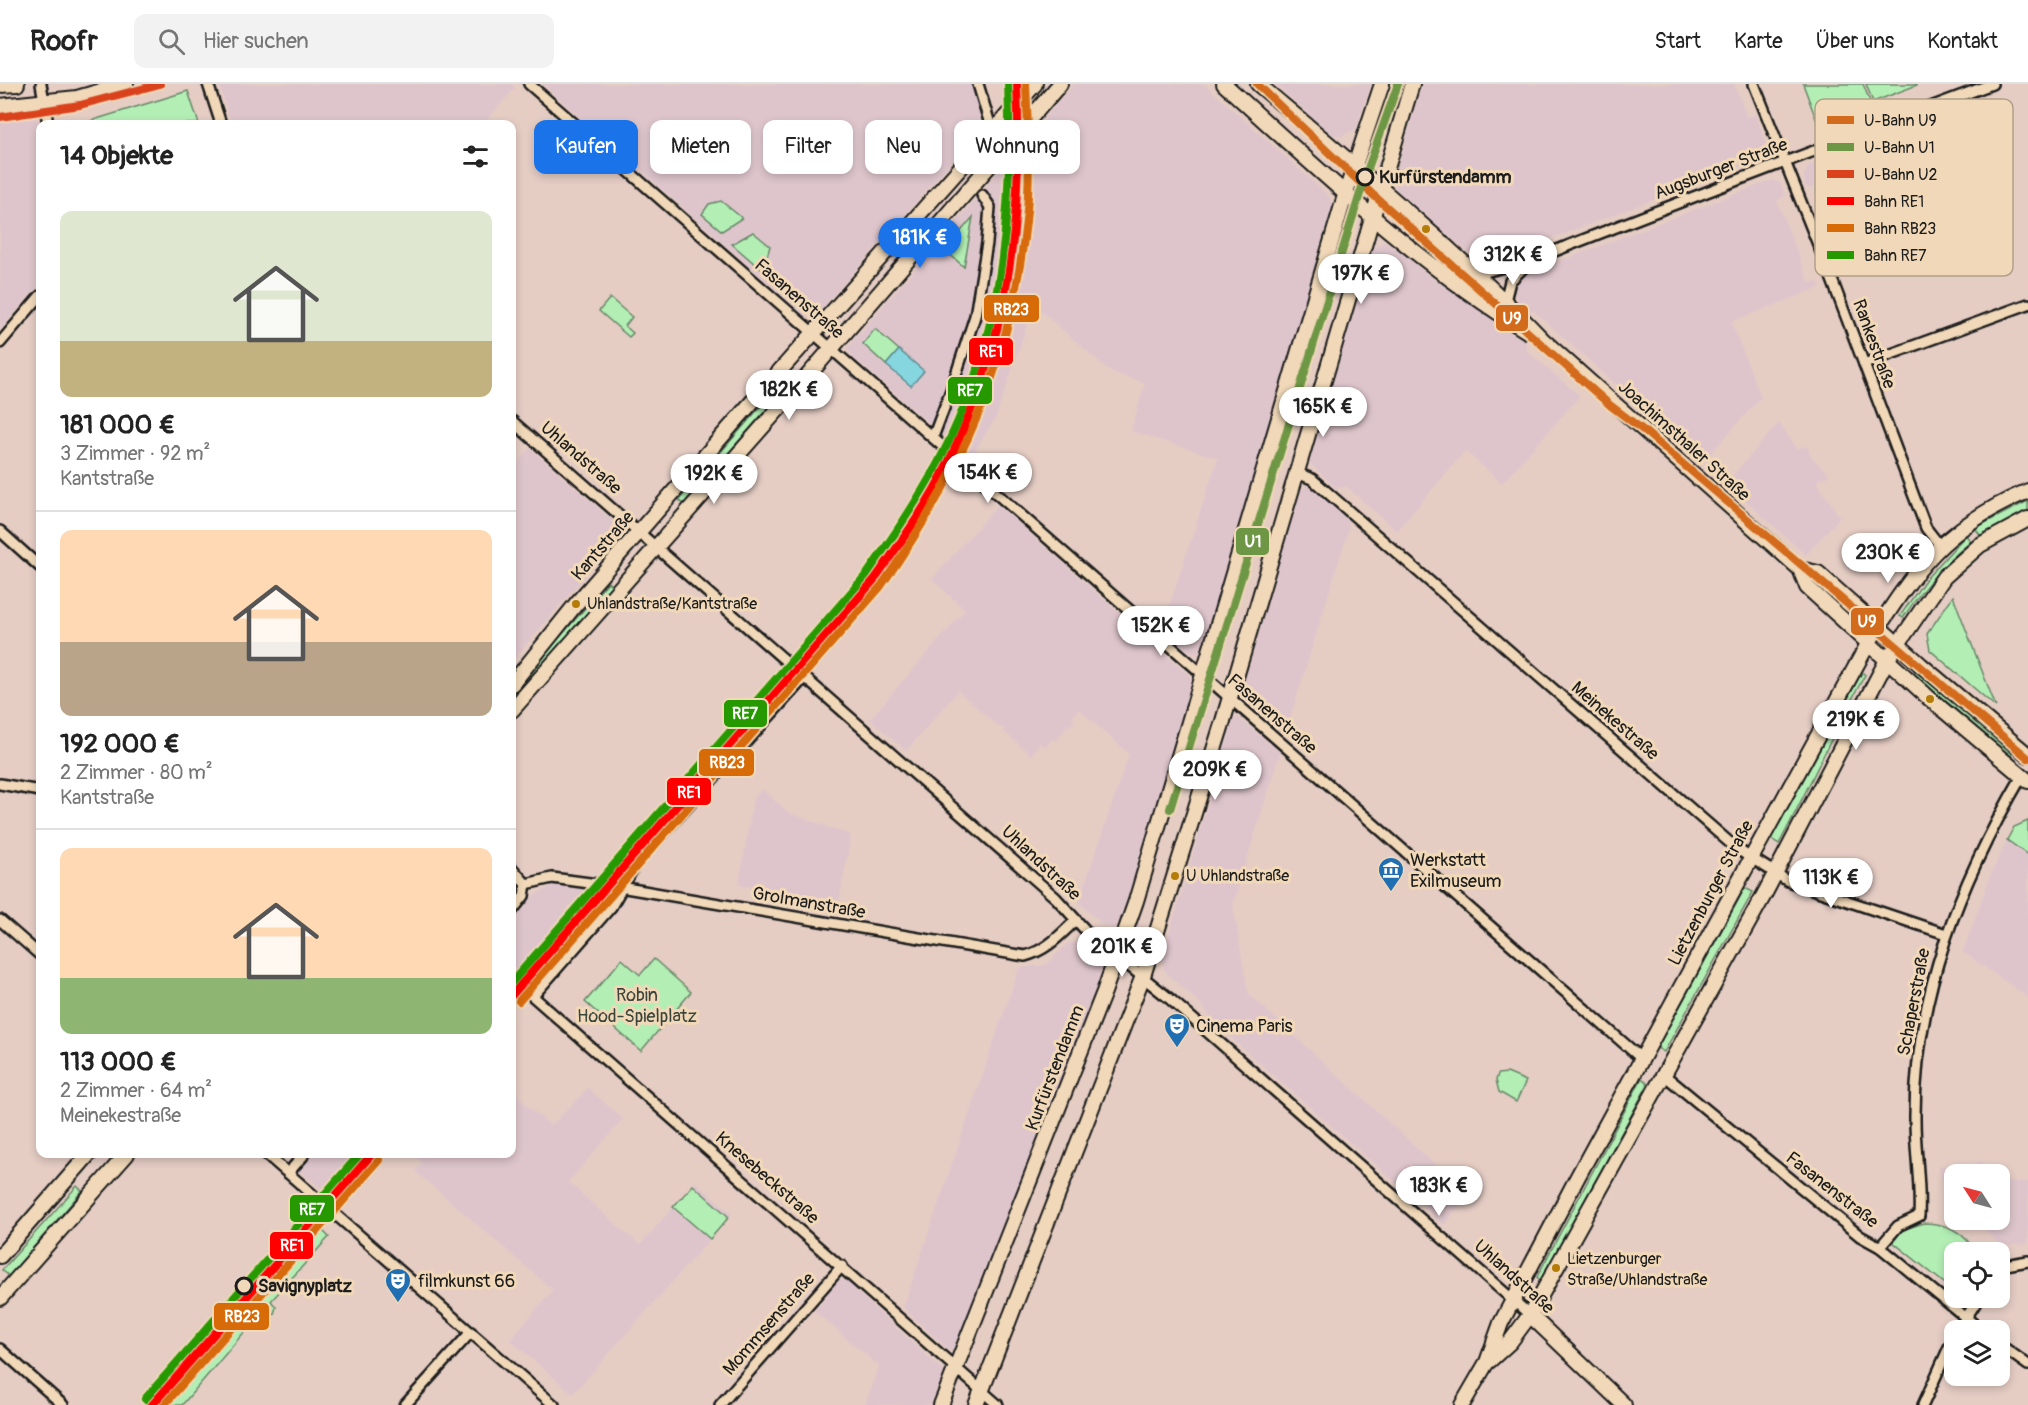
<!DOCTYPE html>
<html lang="de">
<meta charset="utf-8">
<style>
body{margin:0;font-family:Pangolin,sans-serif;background:#f2f2f2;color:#222;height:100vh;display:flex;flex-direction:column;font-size:22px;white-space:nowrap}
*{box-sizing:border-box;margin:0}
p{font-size:20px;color:#767676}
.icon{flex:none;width:33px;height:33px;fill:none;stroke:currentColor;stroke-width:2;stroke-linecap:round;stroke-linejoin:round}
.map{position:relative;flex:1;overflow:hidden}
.drawer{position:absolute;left:36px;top:36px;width:480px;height:1038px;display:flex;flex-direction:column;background:#fff;border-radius:12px;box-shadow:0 3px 9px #0003}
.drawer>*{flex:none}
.hud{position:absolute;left:534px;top:36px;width:570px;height:54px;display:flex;gap:12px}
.needle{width:39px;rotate:306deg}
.tools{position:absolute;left:1944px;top:1080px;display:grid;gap:12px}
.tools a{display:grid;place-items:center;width:66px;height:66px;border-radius:12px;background:#fff;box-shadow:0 3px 9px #0003;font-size:30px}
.price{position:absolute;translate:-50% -51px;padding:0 14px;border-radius:21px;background:#fff;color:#222;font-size:20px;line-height:39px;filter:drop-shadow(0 2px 3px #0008)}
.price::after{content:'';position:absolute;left:50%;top:36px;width:18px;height:14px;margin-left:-9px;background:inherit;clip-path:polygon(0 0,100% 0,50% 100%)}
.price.on{background:#1a73e8;color:#fff}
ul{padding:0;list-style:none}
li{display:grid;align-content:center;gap:12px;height:318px;padding:0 24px}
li+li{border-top:2px solid #e0e0e0}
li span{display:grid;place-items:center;height:186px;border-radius:12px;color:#555}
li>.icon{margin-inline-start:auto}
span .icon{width:108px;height:108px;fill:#fffc;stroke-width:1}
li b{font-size:26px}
h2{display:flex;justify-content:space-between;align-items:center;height:72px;padding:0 24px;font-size:26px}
.chip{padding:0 21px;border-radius:12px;background:#fff;box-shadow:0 3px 9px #0003;font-size:21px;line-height:54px}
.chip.on{background:#1a73e8;color:#fff}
header{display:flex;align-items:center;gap:36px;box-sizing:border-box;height:84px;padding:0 30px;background:#fff;border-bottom:2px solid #e0e0e0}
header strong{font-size:28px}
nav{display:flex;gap:33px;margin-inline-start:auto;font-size:21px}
.search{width:420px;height:54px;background:#f2f2f2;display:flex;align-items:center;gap:15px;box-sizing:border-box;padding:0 21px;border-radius:12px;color:#767676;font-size:22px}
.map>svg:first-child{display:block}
.built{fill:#dec5cc}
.green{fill:#b3efb5;stroke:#688668;stroke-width:1.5}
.water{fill:#86d6e0;stroke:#5c8c92;stroke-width:1.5}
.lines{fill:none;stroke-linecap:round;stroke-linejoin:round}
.street-tunnel{stroke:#bdaaa2;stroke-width:9;stroke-dasharray:9 4.5;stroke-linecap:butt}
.street-casing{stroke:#1c1c1c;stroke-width:14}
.secondary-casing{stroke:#1c1c1c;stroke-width:18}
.street{stroke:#f0d8b8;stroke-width:9}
.secondary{stroke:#f0d8b8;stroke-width:14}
.rail-1-casing{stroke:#f0d8b8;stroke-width:12}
.rail-2-casing{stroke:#f0d8b8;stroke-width:12}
.rail-3-casing{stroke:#f0d8b8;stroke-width:12}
.rail-1{stroke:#f00;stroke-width:8}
.rail-2{stroke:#d66b07;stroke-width:8}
.rail-3{stroke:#269900;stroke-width:8}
.metro-1-casing{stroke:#f0d8b8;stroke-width:12}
.metro-2-casing{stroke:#f0d8b8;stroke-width:12}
.metro-3-casing{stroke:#f0d8b8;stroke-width:12}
.metro-1{stroke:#d36b1d;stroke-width:8}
.metro-2{stroke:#6e9745;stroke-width:8}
.metro-3{stroke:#da421e;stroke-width:8}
.stop-dot{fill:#f0d8b8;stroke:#1c1c1c;stroke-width:3}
.bus-dot{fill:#b57d08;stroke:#f0d8b8;stroke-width:2}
.labels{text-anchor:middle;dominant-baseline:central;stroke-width:6;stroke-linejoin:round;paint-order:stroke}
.bus-label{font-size:16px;fill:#1c1c1c;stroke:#f0d8b8;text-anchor:start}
.street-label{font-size:18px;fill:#1c1c1c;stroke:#f0d8b8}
.stop-label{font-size:18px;font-weight:bold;fill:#1c1c1c;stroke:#f0d8b8;text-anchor:start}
.poi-label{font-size:18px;fill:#1c1c1c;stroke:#f0d8b8;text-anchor:start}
.park-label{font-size:18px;fill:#3a463b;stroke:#f0d8b8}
.key{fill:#f0d8b8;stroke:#b0a089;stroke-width:1.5}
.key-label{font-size:16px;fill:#1c1c1c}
.line-badge{stroke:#f0d8b8;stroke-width:2}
.badge-label{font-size:16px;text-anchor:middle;font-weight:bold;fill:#fff}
</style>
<header>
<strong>Roofr</strong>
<div class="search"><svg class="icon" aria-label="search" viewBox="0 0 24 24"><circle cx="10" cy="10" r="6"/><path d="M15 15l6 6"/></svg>Hier suchen</div>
<nav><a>Start</a><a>Karte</a><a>Über uns</a><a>Kontakt</a></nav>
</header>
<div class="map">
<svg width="2028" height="1321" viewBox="0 0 2028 1321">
<rect width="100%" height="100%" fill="#e5cdc4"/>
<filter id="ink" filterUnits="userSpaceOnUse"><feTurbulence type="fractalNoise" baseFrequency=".0167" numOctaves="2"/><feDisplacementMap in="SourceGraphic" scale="12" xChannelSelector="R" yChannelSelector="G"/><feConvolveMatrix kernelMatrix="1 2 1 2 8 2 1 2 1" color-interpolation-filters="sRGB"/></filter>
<g filter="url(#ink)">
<g class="built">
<path d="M219,0H511L515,4L483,40H231Z"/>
<path d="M542,0H984L990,34L817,230L811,233L805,231Z"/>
<path d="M1074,0H1204L1328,111L1333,121L1210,541L1203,563L1197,569L1188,567L1162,544L1218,374L1131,347L1145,299L1111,288L1034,221L996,333L970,375L851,271L847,264Z"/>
<path d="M1275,0H1371L1356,45L1341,52L1331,50Z"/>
<path d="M1422,0H1734L1747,33L1756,31L1770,71L1482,181L1395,104L1394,95Z"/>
<path d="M36,34L40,41V200L0,246V38Z"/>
<path d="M1877,54L1892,97L1887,110L1827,134L1816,104L1805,103L1804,91L1808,83L1816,77Z"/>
<path d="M1772,96L1780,99L1785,111L1777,117L1809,199L1817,197L1821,203L1731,238L1761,313L1703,378L1534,227H1528L1520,220L1515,211L1516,202L1526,190Z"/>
<path d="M1384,158L1398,165L1434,196L1442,198L1526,258V266L1580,312L1502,399L1465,367L1397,447L1347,403L1336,404L1309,379L1370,174L1374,164Z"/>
<path d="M1779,339L1797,365L1807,362L1811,373L1830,391L1819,395L1817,399L1840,433L1806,471L1726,399Z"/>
<path d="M530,364L619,442L622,449L512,577V386Z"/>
<path d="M1307,401L1349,434L1348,447L1285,651L1247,619L1241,610L1300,408Z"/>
<path d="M998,421L1193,595L1121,836L1114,844L1104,842L1079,818L1129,670L1079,625L1072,633L1075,636L1069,642L1067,641L1056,658L1052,655L1045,663L1040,659L1031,671L1003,647L1005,644L999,643L958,607L906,667L870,635L965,526L932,495Z"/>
<path d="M1238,633L1280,668L1233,821L1248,909L1468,1111L1444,1141L1216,941L1200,919L1167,890L1163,882L1162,874L1231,643L1233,636Z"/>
<path d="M762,705L789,729L851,751L839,818L739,801L753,715Z"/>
<path d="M2028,737V913L1963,868L1990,793L2007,756L2014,743Z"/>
<path d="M553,801L599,808L604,816L625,819L543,910L512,882V838L533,812Z"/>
<path d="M1075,858L1100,878L1103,889L955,1266L950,1267L903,1224L1019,884L1046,881L1067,860Z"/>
<path d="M588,1004L623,1035L568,1098L604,1130L640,1161L695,1098L732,1130L573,1310L510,1256L553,1206L415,1087L422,1079L412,1070H512V1008L551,1042Z"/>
<path d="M296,1070H379L338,1118L301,1088L299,1090L293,1086L289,1077Z"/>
<path d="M1979,1077L1998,1090H1954V1121L1947,1119L1939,1082L1973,1084Z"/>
<path d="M2000,1092L2008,1098H2028V1160L2000,1162L1977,1136H2000Z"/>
<path d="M839,1196H846L854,1202L855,1206L945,1288L933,1321H865L879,1282L814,1227L827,1213L825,1209Z"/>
</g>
<g class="green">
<path d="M1803,0H1863L1871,20L1818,40Z"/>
<path d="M1866,0H1917V1L1873,18Z"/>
<path d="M188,7L199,40H80L87,38Z"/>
<path d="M721,117L742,134L722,147L702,130L709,120Z"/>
<path d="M973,133L964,183L945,166Z"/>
<path d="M753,148L770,162L763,187L732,160Z"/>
<path d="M610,214L632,233L625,242L633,249L629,253L599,227Z"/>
<path d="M875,245L899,266L886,281L863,260Z"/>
<path d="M789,290L793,295L684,420L679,416Z"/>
<path d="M2028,417V427L1981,452L1975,444Z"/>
<path d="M1966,451L1971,458C1943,478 1922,505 1903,534L1900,532L1925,496Z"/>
<path d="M608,498L612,502L512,616V608Z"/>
<path d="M1953,512L1996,623L1930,566L1927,550Z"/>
<path d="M1914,586L2012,670L2010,672L1913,589Z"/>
<path d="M1862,588L1865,591C1834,646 1809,704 1779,760L1771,755Z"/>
<path d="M2028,737V771L2007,756L2014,743Z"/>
<path d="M1745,804L1753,808L1664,968L1657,964Z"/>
<path d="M622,875L640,891L654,875L691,908L641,967L585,918Z"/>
<path d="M1507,989L1526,997L1516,1018L1499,1008L1496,996L1498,990Z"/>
<path d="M1642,994L1648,1000L1541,1197L1537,1193Z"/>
<path d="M693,1101L729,1133L710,1155L673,1123Z"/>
<path d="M77,1102L82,1107L9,1192L2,1186Z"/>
<path d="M1924,1139C1946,1139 1965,1148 1975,1168H1954V1207L1893,1158L1902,1146Z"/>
<path d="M317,1141L329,1153L271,1217L276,1223L274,1230L264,1225L182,1321H159Z"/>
</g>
<path class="water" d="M899,266L924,287L911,302L886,281Z"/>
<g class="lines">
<path class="street-tunnel" d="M634,783L654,760"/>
<defs>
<g id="street">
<path d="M41,0L48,40"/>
<path d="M208,0L221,40"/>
<path d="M529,0L1643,976"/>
<path d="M978,0L992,47"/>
<path d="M1754,0L1831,193L1926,444L1940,462"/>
<path d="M1477,191C1499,182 1521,181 1542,172C1692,113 1842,56 1992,0"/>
<path d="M1505,217L1510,197L1529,178"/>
<path d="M0,259L40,212"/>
<path d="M1864,280L2028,220"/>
<path d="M512,337L1056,814L1088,849L1170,915L1530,1231"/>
<path d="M933,353L951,306L975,232L987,159L990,123L982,111"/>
<path d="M1297,389L1312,395L1351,429L1737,765L1788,797L1946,850"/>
<path d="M0,447L40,483"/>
<path d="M0,700L40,707"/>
<path d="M654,760L804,594"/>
<path d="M512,784L526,800L524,812L512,827"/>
<path d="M526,800L552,794L620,803L1025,872C1047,866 1059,852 1075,837"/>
<path d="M0,836L40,871"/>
<path d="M512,894L998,1321"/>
<path d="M533,912L611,823L634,783"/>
<path d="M1663,990L1860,1152L1880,1163L1981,1246"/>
<path d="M266,1070L554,1321"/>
<path d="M288,1089L303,1072"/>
<path d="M1880,1163L1898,1142L1919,1132C1921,1100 1915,1068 1915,1036C1914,912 1960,798 2022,692"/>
<path d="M2000,1182L2028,1177"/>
<path d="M1958,1246L1979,1214"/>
<path d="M2000,1261L2028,1281"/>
<path d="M0,1265L63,1321"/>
<path d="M405,1321L471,1248"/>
<path d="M720,1321L842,1182"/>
<path d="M1923,1321L1954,1252"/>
</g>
<g id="secondary">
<path d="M1224,0C1320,87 1416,179 1527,247"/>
<path d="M1258,0C1356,83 1455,165 1544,257L1800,485L1807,503L1930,615L2028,697"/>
<path d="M0,1L17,0"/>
<path d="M0,22L77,14L126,0"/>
<path d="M1800,485L1818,489L1921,581L2028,671"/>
<path d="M512,600L576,520L745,326L1035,0"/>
<path d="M512,626L805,295L1060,0"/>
<path d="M0,1172L89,1070"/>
<path d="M0,1214L127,1070"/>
<path d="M1530,1231L1624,1321"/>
<path d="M1489,1277L1510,1258L1530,1231L1765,809L1887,576L1944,493L1980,461L2028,435"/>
<path d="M941,1321L1104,908L1136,817L1346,108L1382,0"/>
<path d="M976,1321L1143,892L1223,637L1412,0"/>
<path d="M1462,1321L1487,1278L1501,1239L1577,1094L1869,558C1916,484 1944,443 2028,407"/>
</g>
</defs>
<use href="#street" class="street-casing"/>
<use href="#secondary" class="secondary-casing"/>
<use href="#street" class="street"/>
<use href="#secondary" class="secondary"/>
<defs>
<g id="rail-1">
<path d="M512,911L874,496C900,459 927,422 947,381C1009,254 1023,140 1017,0"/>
<path d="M152,1321L372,1070"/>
</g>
<g id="rail-2">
<path d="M519,917L881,502C963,387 1011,278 1026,137C1031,92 1028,46 1026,0"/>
<path d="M164,1321L379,1076"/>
</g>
<g id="rail-3">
<path d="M512,898L867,490C892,454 917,418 938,379C1001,260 1014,133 1008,0"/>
<path d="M145,1315L360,1070"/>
</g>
</defs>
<use href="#rail-1" class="rail-1-casing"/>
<use href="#rail-2" class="rail-2-casing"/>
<use href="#rail-3" class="rail-3-casing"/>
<use href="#rail-1" class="rail-1"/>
<use href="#rail-2" class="rail-2"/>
<use href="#rail-3" class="rail-3"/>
<defs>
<path id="metro-1" d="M1257,0L1371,109L1611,322L1643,346L2028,674"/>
<path id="metro-2" d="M1170,725L1367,87L1398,0"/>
<path id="metro-3" d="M0,33L80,21L160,0"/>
</defs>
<use href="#metro-1" class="metro-1-casing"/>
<use href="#metro-2" class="metro-2-casing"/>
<use href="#metro-3" class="metro-3-casing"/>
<use href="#metro-1" class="metro-1"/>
<use href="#metro-2" class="metro-2"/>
<use href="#metro-3" class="metro-3"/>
</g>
</g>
<defs>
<symbol id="museum-pin" viewBox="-11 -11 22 30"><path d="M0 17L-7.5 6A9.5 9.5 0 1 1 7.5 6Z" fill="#1f6fb2" stroke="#f0d8b8"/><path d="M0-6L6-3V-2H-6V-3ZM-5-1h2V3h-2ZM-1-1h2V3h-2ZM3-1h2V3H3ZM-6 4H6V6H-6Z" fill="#fff"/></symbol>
<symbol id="theatre-pin" viewBox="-11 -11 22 30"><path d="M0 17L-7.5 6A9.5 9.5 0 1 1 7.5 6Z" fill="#1f6fb2" stroke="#f0d8b8"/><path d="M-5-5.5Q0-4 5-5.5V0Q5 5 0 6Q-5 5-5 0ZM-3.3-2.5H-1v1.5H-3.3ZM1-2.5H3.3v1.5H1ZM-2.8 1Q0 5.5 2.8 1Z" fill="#fff"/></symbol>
</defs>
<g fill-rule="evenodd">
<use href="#museum-pin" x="1376" y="771" width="30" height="40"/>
<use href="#theatre-pin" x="1162" y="927" width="30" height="40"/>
<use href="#theatre-pin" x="383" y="1182" width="30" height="40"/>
</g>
<g class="stop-dot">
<circle cx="1365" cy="93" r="8"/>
<circle cx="244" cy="1202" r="8"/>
</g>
<g class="bus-dot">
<circle cx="1426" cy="145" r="5"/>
<circle cx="576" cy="520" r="5"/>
<circle cx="1930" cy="615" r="5"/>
<circle cx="1175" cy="792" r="5"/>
<circle cx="1556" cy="1184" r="5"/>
</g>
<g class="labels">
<g class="bus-label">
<text x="587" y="520">Uhlandstraße/Kantstraße</text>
<text x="1186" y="792">U Uhlandstraße</text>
<text x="1567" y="1175">Lietzenburger<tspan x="1567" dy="21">Straße/Uhlandstraße</tspan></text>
</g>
<g class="street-label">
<text transform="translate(1721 85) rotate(-21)">Augsburger Straße</text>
<text transform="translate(799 215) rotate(41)">Fasanenstraße</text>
<text transform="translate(1874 260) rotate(70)">Rankestraße</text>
<text transform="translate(1684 357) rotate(42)">Joachimsthaler Straße</text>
<text transform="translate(581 374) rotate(41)">Uhlandstraße</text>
<text transform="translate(603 462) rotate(-49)">Kantstraße</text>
<text transform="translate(1272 630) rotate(41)">Fasanenstraße</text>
<text transform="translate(1615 637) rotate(41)">Meinekestraße</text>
<text transform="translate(1041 779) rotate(43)">Uhlandstraße</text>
<text transform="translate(1711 809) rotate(-62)">Lietzenburger Straße</text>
<text transform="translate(809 819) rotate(10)">Grolmanstraße</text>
<text transform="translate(1914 918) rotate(-79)">Schaperstraße</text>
<text transform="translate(1055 984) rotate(-69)">Kurfürstendamm</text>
<text transform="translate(767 1094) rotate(41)">Knesebeckstraße</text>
<text transform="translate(1832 1106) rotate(38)">Fasanenstraße</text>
<text transform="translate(1514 1193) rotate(42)">Uhlandstraße</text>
<text transform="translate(769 1240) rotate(-49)">Mommsenstraße</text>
</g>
<g class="stop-label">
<text x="1379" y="93">Kurfürstendamm</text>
<text x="258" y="1202">Savignyplatz</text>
</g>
<g class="poi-label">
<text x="1410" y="776">Werkstatt<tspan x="1410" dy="21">Exilmuseum</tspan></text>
<text x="1196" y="942">Cinema Paris</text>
<text x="418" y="1197">filmkunst 66</text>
</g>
<g class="park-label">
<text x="637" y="911">Robin<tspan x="637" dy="21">Hood-Spielplatz</tspan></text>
</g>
</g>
<rect x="1815" y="15" width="198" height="177" rx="9" class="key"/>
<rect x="1827" y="32" width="27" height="8" fill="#d36b1d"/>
<rect x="1827" y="59" width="27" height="8" fill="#6e9745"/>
<rect x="1827" y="86" width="27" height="8" fill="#da421e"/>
<rect x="1827" y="113" width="27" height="8" fill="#f00"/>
<rect x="1827" y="140" width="27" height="8" fill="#d66b07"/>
<rect x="1827" y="167" width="27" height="8" fill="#269900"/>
<g class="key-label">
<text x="1864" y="42">U-Bahn U9</text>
<text x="1864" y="69">U-Bahn U1</text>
<text x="1864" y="96">U-Bahn U2</text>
<text x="1864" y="123">Bahn RE1</text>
<text x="1864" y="150">Bahn RB23</text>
<text x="1864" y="177">Bahn RE7</text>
</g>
<g class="line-badge">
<rect x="983" y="210" width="57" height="29" rx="6" fill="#d66b07"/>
<rect x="1495" y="220" width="34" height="28" rx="6" fill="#d36b1d"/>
<rect x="968" y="253" width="46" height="29" rx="6" fill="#f00"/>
<rect x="947" y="292" width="46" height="29" rx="6" fill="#269900"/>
<rect x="1235" y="443" width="35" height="29" rx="6" fill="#6e9745"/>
<rect x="1850" y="523" width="35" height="29" rx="6" fill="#d36b1d"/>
<rect x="723" y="615" width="45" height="29" rx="6" fill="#269900"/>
<rect x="698" y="664" width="57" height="29" rx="6" fill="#d66b07"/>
<rect x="666" y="693" width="46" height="29" rx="6" fill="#f00"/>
<rect x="289" y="1110" width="46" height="29" rx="6" fill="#269900"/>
<rect x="269" y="1147" width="45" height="29" rx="6" fill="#f00"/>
<rect x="213" y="1218" width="57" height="29" rx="6" fill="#d66b07"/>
</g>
<g class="badge-label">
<text x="1011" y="231">RB23</text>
<text x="1512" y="240">U9</text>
<text x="991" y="273">RE1</text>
<text x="970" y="312">RE7</text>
<text x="1253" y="463">U1</text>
<text x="1867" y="543">U9</text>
<text x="745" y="635">RE7</text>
<text x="727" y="684">RB23</text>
<text x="689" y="714">RE1</text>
<text x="312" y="1131">RE7</text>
<text x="292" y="1167">RE1</text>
<text x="242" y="1238">RB23</text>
</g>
</svg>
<div class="tools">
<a><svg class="needle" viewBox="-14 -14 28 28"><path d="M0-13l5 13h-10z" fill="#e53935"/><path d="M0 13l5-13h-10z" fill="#767676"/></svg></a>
<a><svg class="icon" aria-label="locate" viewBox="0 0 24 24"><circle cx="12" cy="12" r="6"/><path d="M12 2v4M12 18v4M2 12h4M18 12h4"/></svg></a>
<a><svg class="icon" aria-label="layers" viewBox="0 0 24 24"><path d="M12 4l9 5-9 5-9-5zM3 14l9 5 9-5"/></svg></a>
</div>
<b class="price on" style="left:920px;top:185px">181K €</b>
<b class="price" style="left:1513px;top:202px">312K €</b>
<b class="price" style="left:1361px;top:221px">197K €</b>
<b class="price" style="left:789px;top:337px">182K €</b>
<b class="price" style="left:1323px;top:354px">165K €</b>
<b class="price" style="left:988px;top:420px">154K €</b>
<b class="price" style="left:714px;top:421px">192K €</b>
<b class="price" style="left:1888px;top:500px">230K €</b>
<b class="price" style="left:1161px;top:573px">152K €</b>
<b class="price" style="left:1856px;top:667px">219K €</b>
<b class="price" style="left:1215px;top:717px">209K €</b>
<b class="price" style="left:1831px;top:825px">113K €</b>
<b class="price" style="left:1122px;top:894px">201K €</b>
<b class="price" style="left:1439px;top:1133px">183K €</b>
<div class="hud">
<a class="chip on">Kaufen</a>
<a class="chip">Mieten</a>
<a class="chip">Filter</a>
<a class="chip">Neu</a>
<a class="chip">Wohnung</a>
</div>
<section class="drawer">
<h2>14 Objekte<svg class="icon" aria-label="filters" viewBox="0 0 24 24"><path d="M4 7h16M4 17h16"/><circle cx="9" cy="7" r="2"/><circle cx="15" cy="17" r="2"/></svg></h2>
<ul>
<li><span style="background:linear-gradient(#dfe7d0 70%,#c2b280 0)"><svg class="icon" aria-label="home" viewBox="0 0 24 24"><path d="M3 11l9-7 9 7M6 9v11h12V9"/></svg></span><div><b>181 000 €</b><p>3 Zimmer · 92 m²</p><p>Kantstraße</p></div></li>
<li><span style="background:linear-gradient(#ffd9b3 60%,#b9a48a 0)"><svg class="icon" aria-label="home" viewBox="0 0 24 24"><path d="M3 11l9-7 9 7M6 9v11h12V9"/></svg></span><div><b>192 000 €</b><p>2 Zimmer · 80 m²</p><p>Kantstraße</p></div></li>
<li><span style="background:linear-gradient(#ffd9b3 70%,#8fb573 0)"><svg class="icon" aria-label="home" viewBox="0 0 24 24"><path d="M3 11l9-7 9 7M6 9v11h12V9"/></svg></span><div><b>113 000 €</b><p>2 Zimmer · 64 m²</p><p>Meinekestraße</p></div></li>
</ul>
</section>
</div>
